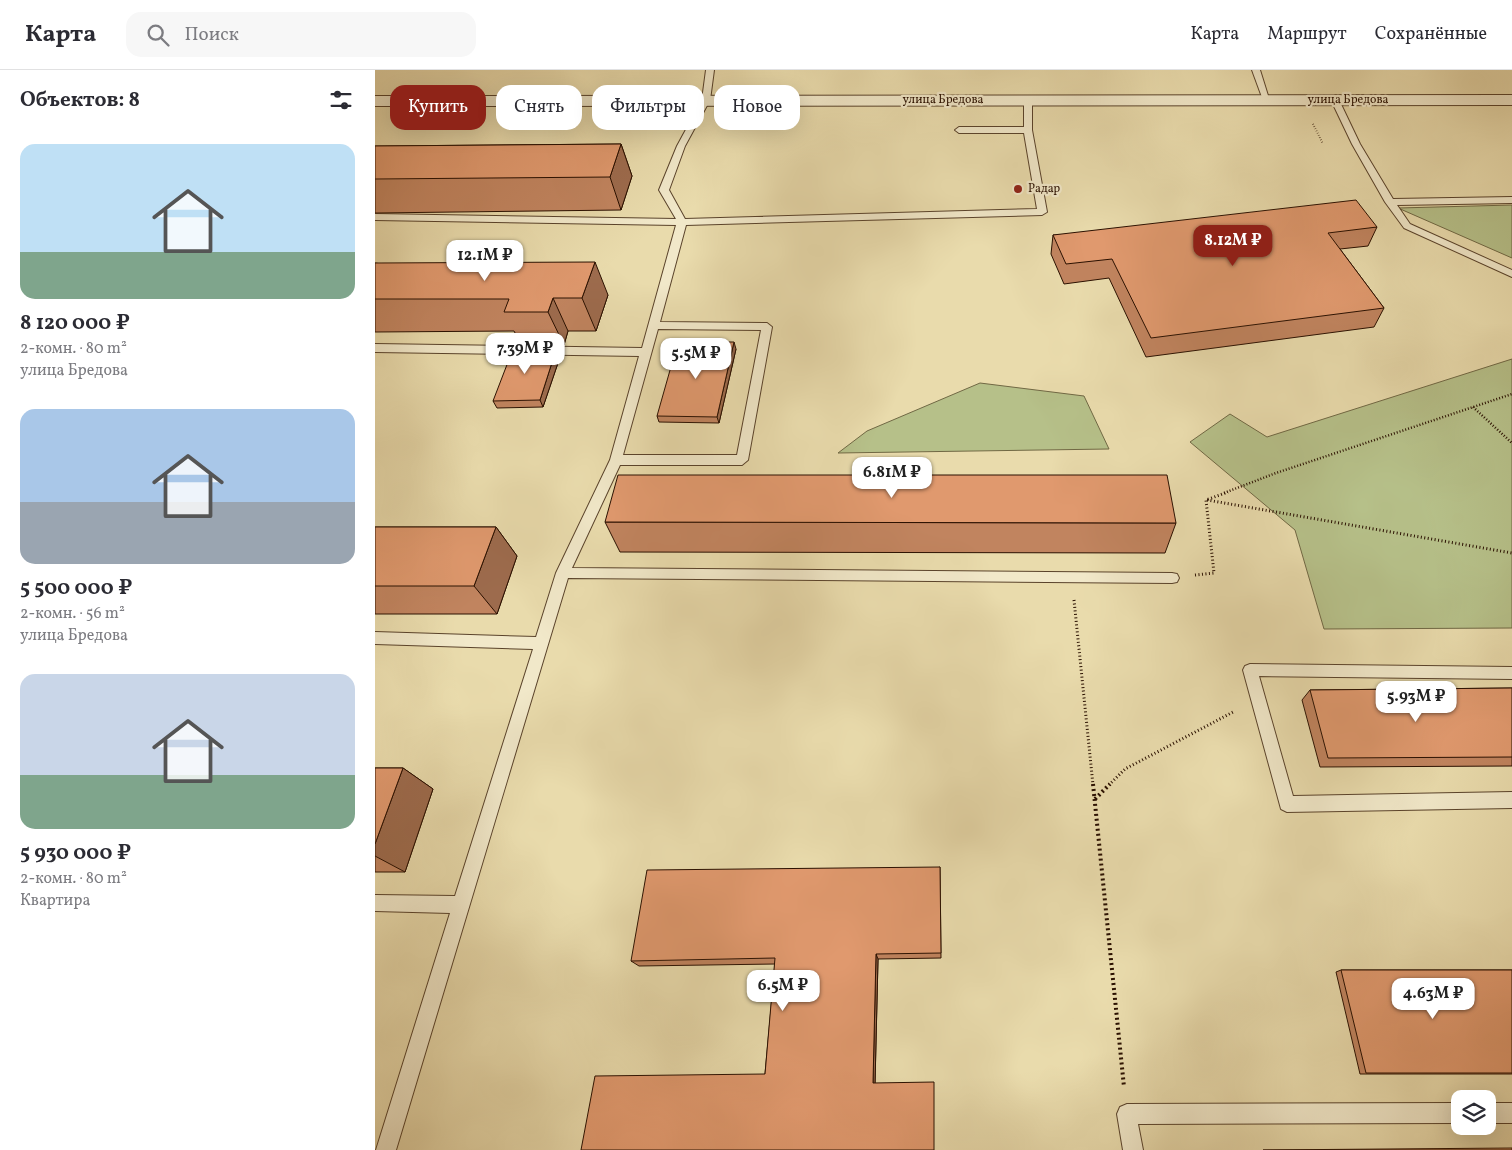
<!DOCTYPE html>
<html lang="ru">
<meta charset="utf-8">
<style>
body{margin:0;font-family:Vollkorn,serif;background:#f7f7f7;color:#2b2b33;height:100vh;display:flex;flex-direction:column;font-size:19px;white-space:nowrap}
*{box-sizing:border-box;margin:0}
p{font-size:16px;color:#7c7c81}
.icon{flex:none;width:28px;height:28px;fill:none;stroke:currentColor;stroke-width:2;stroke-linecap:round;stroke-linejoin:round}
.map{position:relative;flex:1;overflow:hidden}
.side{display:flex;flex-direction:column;background:#fff;width:375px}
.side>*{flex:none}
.banner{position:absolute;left:15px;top:15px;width:475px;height:45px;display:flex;gap:10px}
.controls{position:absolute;left:1076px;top:1020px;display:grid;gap:10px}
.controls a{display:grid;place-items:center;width:45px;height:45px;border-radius:10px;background:#fff;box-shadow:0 5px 20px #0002;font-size:25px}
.price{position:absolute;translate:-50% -42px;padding:0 11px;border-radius:10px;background:#fff;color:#222;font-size:16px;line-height:32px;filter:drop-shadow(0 1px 2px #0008)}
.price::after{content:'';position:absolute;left:50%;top:30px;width:15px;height:11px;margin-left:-8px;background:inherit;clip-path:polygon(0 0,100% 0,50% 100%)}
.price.selected{background:#8f2418;color:#fff}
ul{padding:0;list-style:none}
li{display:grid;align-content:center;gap:10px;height:265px;padding:0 20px}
li span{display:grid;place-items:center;height:155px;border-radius:15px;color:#555}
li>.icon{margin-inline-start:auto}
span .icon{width:90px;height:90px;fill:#fffc;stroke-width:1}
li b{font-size:21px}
h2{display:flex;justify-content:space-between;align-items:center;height:60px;padding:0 20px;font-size:21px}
.chip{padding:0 18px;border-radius:15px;background:#fff;box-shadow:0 5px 20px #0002;font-size:18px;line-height:45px}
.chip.selected{background:#8f2418;color:#fff}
header{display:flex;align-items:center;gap:30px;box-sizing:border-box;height:70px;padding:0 25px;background:#fff;border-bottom:1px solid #e1e1e2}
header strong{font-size:24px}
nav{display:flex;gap:28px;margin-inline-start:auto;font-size:18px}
.search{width:350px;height:45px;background:#f7f7f7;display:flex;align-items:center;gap:12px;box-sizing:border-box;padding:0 18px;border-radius:15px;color:#7c7c81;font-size:19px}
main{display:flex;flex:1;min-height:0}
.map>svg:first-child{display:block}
.green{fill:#b6c089;stroke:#706844}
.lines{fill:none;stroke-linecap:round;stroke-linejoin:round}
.service-casing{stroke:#5a432b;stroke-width:2}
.tertiary-casing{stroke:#5a432b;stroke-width:2}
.path-far3{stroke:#2a1000;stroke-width:2;stroke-dasharray:0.5 2;stroke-linecap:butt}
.path-far2{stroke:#2a1000;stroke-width:2.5;stroke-dasharray:1 2;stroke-linecap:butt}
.path-far1{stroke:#2a1000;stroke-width:3;stroke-dasharray:1 2.5;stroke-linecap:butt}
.path{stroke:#2a1000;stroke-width:4;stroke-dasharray:2 3;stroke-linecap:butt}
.service{fill:#f1e8c9;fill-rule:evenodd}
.tertiary{fill:#f1e8c9;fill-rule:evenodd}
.wall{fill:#c1845f;stroke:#2a1000}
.shaded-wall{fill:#9d6b4d;stroke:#2a1000}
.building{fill:#e0996e;stroke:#2a1000}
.poi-dot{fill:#8f2418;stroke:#f1e8c9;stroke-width:2}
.labels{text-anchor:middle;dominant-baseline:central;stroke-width:4.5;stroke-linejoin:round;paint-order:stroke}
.far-street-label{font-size:12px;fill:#2a1000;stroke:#f1e8c9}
.far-poi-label{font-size:12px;fill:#2a1000;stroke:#f1e8c9;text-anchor:start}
</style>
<header>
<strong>Карта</strong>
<div class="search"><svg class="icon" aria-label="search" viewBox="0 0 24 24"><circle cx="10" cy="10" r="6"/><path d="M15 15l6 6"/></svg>Поиск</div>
<nav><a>Карта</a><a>Маршрут</a><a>Сохранённые</a></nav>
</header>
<main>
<section class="side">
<h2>Объектов: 8<svg class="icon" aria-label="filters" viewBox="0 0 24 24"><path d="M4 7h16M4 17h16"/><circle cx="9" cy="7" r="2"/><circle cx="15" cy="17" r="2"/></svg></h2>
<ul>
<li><span style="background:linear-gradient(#bfe0f5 70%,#7fa58c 0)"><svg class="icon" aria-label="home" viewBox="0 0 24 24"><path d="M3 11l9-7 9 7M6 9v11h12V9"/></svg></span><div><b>8 120 000 ₽</b><p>2-комн. · 80 m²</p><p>улица Бредова</p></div></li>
<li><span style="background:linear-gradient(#a9c7e8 60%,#9aa5b1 0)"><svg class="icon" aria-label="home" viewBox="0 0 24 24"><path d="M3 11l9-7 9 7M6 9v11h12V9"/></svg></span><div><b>5 500 000 ₽</b><p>2-комн. · 56 m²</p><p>улица Бредова</p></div></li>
<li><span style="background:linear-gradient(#c9d6e8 65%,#7fa58c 0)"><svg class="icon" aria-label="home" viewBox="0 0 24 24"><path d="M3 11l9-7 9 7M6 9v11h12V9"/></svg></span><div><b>5 930 000 ₽</b><p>2-комн. · 80 m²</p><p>Квартира</p></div></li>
</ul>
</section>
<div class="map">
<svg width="1137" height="1080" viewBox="0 0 1137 1080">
<rect width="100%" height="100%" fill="#e9dbac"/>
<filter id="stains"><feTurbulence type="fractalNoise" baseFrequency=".004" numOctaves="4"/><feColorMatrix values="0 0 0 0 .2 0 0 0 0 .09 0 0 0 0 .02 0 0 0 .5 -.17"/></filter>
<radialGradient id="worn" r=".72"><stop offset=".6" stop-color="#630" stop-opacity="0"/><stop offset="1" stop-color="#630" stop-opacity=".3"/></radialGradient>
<g class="green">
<path d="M1137,135V188L1023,138Z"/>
<path d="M1137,289V558L949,559L920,460L815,372L855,344L892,367Z"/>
<path d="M605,313L709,326L734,379L463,383L492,361Z"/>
</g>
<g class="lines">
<defs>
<g id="service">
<path d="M331,0H339L335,30L310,76L294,120L310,149L662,139L649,63H584L580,60L584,57H649V30L653,27L657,30V60L672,142L667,145L311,155L285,252L392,253L397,257L373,390L367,395H245L197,498L797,503L802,504L804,508L802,512L797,513L193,508L21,1080H1L75,843L0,841V825L80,826L158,579L0,574V562L161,567L181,503L235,390L264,286L0,282V274L267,278L301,155L0,150V144L301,149L284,120L302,76L327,30ZM283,259L386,260L362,385H248Z"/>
<path d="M877,0H885L895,32L888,30Z"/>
<path d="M957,28L964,30L985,74L1018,129L1137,127V133L1022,135L1035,154L1137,200V207L1029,158L1010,132L977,74L956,30Z"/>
<path d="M875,594L1137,597V609L884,606L918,726L1137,722V738L912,742L906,739L868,600L870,596Z"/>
<path d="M1085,1033V1053L763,1054L768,1080H748L742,1044L745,1037L752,1034Z"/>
<rect x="1112" y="1033" width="25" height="20"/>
</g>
<path id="tertiary" d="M1137,25V35L0,36V26Z"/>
</defs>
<use href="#service" class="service-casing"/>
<use href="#tertiary" class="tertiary-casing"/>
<path class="path-far3" d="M938,54L948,74"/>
<g class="path-far2">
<path d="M1098,337L1137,373"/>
<path d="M849,423L901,403L1137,324"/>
</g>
<g class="path-far1">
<path d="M832,430L1137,483"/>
<path d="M820,505L839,503L831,430L853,422"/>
<path d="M699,530L718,715"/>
<path d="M734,715L750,699L860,641"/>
</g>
<g class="path">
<path d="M718,714L749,1017"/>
<path d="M720,729L735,714"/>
</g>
<use href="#service" class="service"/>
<use href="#tertiary" class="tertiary"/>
</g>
<g class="wall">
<path d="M246,74L257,106L246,140L0,143V76Z"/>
<path d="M1002,157L993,176L965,179L1009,238L999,257L771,287L734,208L689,214L676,184L678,165Z"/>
<path d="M0,193L233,225L221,261H193L189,275L146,274L139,261L0,262Z"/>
<path d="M361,279L344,353L284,352L282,346Z"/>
<path d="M185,287L168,337L122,338L118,331Z"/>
<path d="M230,452L801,453L790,483L245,482Z"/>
<path d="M0,457H121L142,486L122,544H0Z"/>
<path d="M1137,618V696L945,697L927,630L935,620Z"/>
<path d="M0,698H28L58,719L30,802H0Z"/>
<path d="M565,797L566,888L503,889L500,1013L559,1080L390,1004L400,894L264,896L256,891Z"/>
<path d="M966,900H1137V1004H985L961,902Z"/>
</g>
<g class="shaded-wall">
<path d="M246,74L257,106L246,140L235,107Z"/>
<path d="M220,192L233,225L221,261L207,228Z"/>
<path d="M178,228L193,261L189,275L173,242Z"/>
<path d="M359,272L361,279L344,353L342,347Z"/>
<path d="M181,280L185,287L168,337L165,330Z"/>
<path d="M121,457L142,486L122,544L99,516Z"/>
<path d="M28,698L58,719L30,802L0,786V774Z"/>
<path d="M501,884L503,889L500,1015L498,1013Z"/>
</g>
<g class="building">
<path d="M246,74L235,107L0,109V76Z"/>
<path d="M981,130L1002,157L953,163L1009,238L776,268L737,189L691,194L678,165Z"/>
<path d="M220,192L207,228H178L173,242H129L134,229H0V193Z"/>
<path d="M303,272H359L342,347L282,346Z"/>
<path d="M138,279L181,280L165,330L118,331Z"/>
<path d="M243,405H792L801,453L230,452Z"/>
<path d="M0,457H121L99,516H0Z"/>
<path d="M1137,618V687L953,688L935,620Z"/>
<path d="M0,698H28L0,774Z"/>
<path d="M565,797L566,883L501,884L498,1013L559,1012V1080H206L220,1006L390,1004L400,888L256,891L272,800Z"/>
<path d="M966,900H1137V1003H991Z"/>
<path d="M1137,1078V1080H888Z"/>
</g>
<circle class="poi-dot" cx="643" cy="119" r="5"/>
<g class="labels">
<g class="far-street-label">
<text x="568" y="30">улица Бредова</text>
<text x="973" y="30">улица Бредова</text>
</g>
<g class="far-poi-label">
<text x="653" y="119">Радар</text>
</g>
</g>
<rect width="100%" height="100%" filter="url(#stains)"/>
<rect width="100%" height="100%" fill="url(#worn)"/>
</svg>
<div class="controls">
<a><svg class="icon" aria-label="layers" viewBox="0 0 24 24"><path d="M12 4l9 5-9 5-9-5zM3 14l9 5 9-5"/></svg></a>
</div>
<b class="price selected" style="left:858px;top:197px">8.12M ₽</b>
<b class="price" style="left:110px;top:212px">12.1M ₽</b>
<b class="price" style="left:150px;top:305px">7.39M ₽</b>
<b class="price" style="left:321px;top:310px">5.5M ₽</b>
<b class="price" style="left:517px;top:429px">6.81M ₽</b>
<b class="price" style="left:1041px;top:653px">5.93M ₽</b>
<b class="price" style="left:408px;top:942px">6.5M ₽</b>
<b class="price" style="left:1058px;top:950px">4.63M ₽</b>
<div class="banner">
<a class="chip selected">Купить</a>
<a class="chip">Снять</a>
<a class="chip">Фильтры</a>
<a class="chip">Новое</a>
</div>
</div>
</main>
